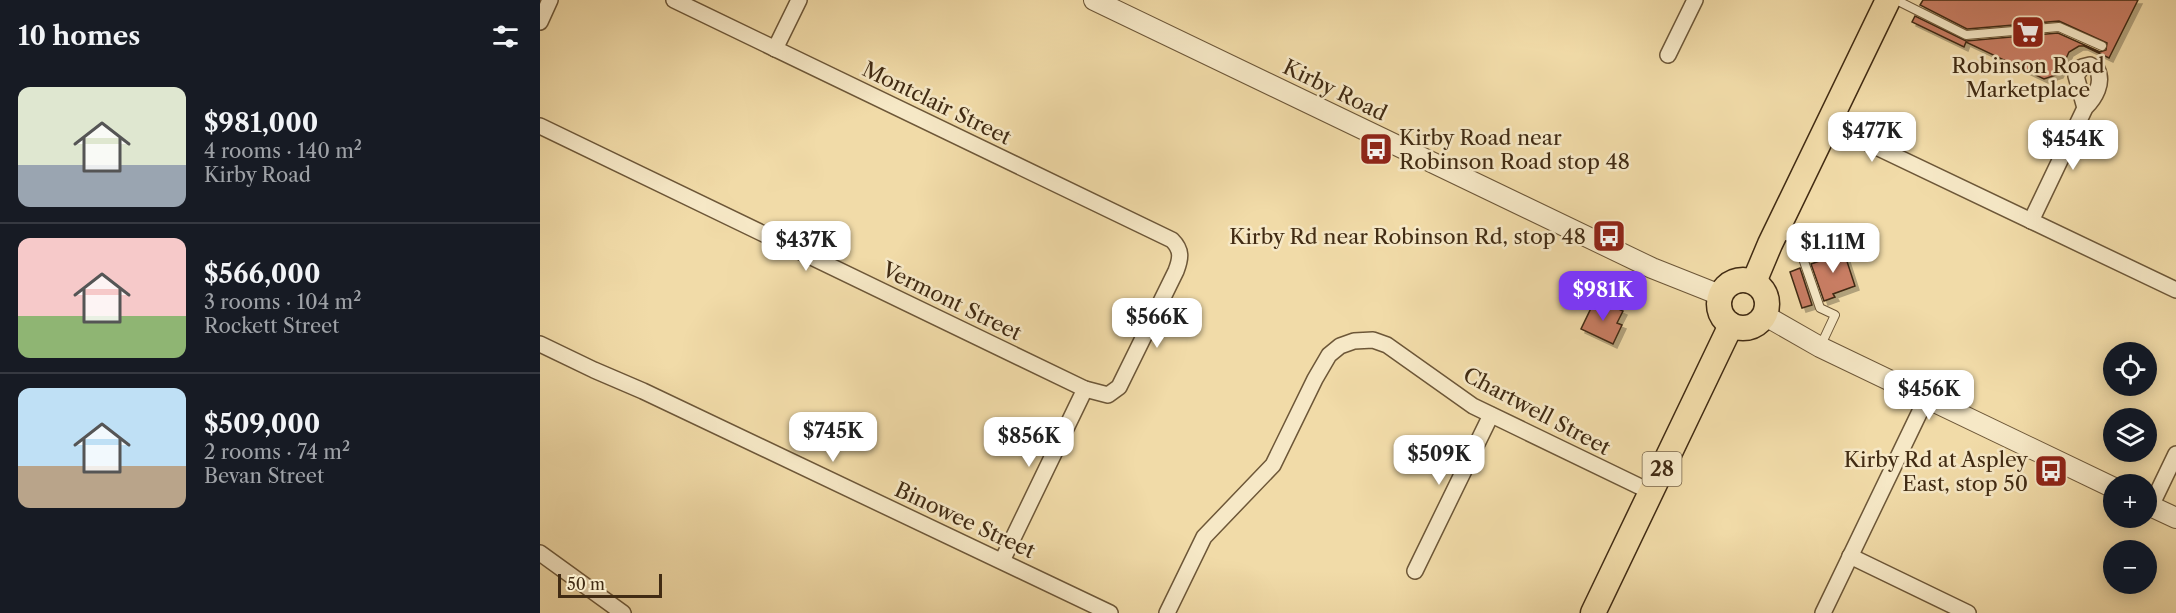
<!DOCTYPE html>
<meta charset="utf-8">
<style>
body{margin:0;font-family:"Libre Caslon Text",serif;background:#242831;color:#f1f3f6;height:100vh;display:flex;flex-direction:column;font-size:22px;white-space:nowrap}
*{box-sizing:border-box;margin:0}
p{font-size:20px;color:#9ea1a6}
.icon{flex:none;width:33px;height:33px;fill:none;stroke:currentColor;stroke-width:2;stroke-linecap:round;stroke-linejoin:round}
.map{position:relative;flex:1;overflow:hidden}
.sheet{display:flex;flex-direction:column;background:#171b24;width:540px}
.sheet>*{flex:none}
.buttons{position:absolute;left:1563px;top:342px;display:grid;gap:12px}
.buttons a{display:grid;place-items:center;width:54px;height:54px;border-radius:50%;background:#171b24;box-shadow:0 3px 15px #0003;font-size:30px}
.scale{position:absolute;left:18px;bottom:15px;width:104px;box-sizing:border-box;padding-left:6px;border:3px solid #412b13;border-top:0;font-size:16px;line-height:21px;white-space:nowrap;color:#412b13;-webkit-text-stroke:4px #f6e8c6;paint-order:stroke}
.price{position:absolute;translate:-50% -51px;padding:0 14px;border-radius:12px;background:#fff;color:#222;font-size:20px;line-height:39px;filter:drop-shadow(0 2px 3px #0008)}
.price::after{content:'';position:absolute;left:50%;top:36px;width:18px;height:14px;margin-left:-9px;background:inherit;clip-path:polygon(0 0,100% 0,50% 100%)}
.price.selected{background:#7c3aed;color:#fff}
ul{padding:0;list-style:none}
li{display:flex;align-items:center;gap:18px;height:150px;padding:0 18px}
li+li{border-top:2px solid #363941}
li span{display:grid;place-items:center;flex:none;width:168px;height:120px;border-radius:12px;color:#555}
li>.icon{margin-inline-start:auto}
span .icon{width:72px;height:72px;fill:#fffc;stroke-width:1}
li b{font-size:26px}
h2{display:flex;justify-content:space-between;align-items:center;height:72px;padding:0 18px;font-size:26px}
main{display:flex;flex:1;min-height:0}
.map>svg:first-child{display:block}
.building{fill:#c87d64;stroke:#412b13;stroke-width:1.5;filter:url(#shadow)}
.lines{fill:none;stroke-linecap:round;stroke-linejoin:round}
.service-casing{stroke:#6d5738;stroke-width:10}
.minor-casing{stroke:#6d5738;stroke-width:18}
.tertiary-casing{stroke:#6d5738;stroke-width:22}
.primary-casing{stroke:#412b13;stroke-width:27}
.service{stroke:#f6e8c6;stroke-width:8}
.minor{stroke:#f6e8c6;stroke-width:15}
.tertiary{stroke:#f6e8c6;stroke-width:20}
.primary{stroke:#f1dba8;stroke-width:24}
.labels{text-anchor:middle;dominant-baseline:central;stroke-width:5;stroke-linejoin:round;paint-order:stroke}
.shield{fill:#f6e8c6;stroke:#776449;stroke-width:1.5}
.shield-label{font-size:20px;font-weight:bold;fill:#412b13}
.poi-label{font-size:21px;fill:#412b13;stroke:#f6e8c6;text-anchor:end}
.street-label{font-size:21px;fill:#412b13;stroke:#f6e8c6}
</style>
<main>
<section class="sheet">
<h2>10 homes<svg class="icon" aria-label="filters" viewBox="0 0 24 24"><path d="M4 7h16M4 17h16"/><circle cx="9" cy="7" r="2"/><circle cx="15" cy="17" r="2"/></svg></h2>
<ul>
<li><span style="background:linear-gradient(#dfe7d0 65%,#9aa5b1 0)"><svg class="icon" aria-label="home" viewBox="0 0 24 24"><path d="M3 11l9-7 9 7M6 9v11h12V9"/></svg></span><div><b>$981,000</b><p>4 rooms · 140 m²</p><p>Kirby Road</p></div></li>
<li><span style="background:linear-gradient(#f6c9c9 65%,#8fb573 0)"><svg class="icon" aria-label="home" viewBox="0 0 24 24"><path d="M3 11l9-7 9 7M6 9v11h12V9"/></svg></span><div><b>$566,000</b><p>3 rooms · 104 m²</p><p>Rockett Street</p></div></li>
<li><span style="background:linear-gradient(#bfe0f5 65%,#b9a48a 0)"><svg class="icon" aria-label="home" viewBox="0 0 24 24"><path d="M3 11l9-7 9 7M6 9v11h12V9"/></svg></span><div><b>$509,000</b><p>2 rooms · 74 m²</p><p>Bevan Street</p></div></li>
</ul>
</section>
<div class="map">
<svg width="1636" height="613" viewBox="0 0 1636 613">
<defs>
<filter id="shadow"><feDropShadow dx="4" dy="4" stdDeviation="0" flood-color="#0004"/></filter>
</defs>
<rect width="100%" height="100%" fill="#f1dba8"/>
<filter id="stains"><feTurbulence type="fractalNoise" baseFrequency=".00333" numOctaves="4"/><feColorMatrix values="0 0 0 0 .2 0 0 0 0 .09 0 0 0 0 .02 0 0 0 .5 -.17"/></filter>
<radialGradient id="worn" r=".72"><stop offset=".6" stop-color="#630" stop-opacity="0"/><stop offset="1" stop-color="#630" stop-opacity=".3"/></radialGradient>
<g class="building">
<path d="M1383,0H1598L1569,58L1544,46H1539L1529,52L1519,74L1504,79L1426,42L1424,47L1372,22L1375,16L1426,41L1518,33L1560,52L1566,50L1567,43L1519,21L1427,29L1380,5Z"/>
<path d="M1303,249L1315,286L1293,294L1295,297L1284,301L1271,264L1288,258L1286,252Z"/>
<path d="M1260,268L1272,305L1262,308L1250,272Z"/>
<path d="M1054,302L1064,306L1065,303L1083,311L1077,323L1082,325L1073,344L1041,329Z"/>
</g>
<g class="lines">
<defs>
<g id="service">
<path d="M1356,0L1426,35L1519,27L1562,46"/>
<path d="M1238,232L1257,241L1280,308L1295,315L1280,347"/>
</g>
<g id="minor">
<path d="M0,22L10,0"/>
<path d="M235,49L259,0"/>
<path d="M1128,55L1155,0"/>
<path d="M1288,124L1636,290"/>
<path d="M0,126L545,389L568,395L579,387L636,271C641,258 642,250 632,240L134,0"/>
<path d="M1491,221L1545,108C1555,98 1564,83 1557,69L1550,65L1542,67L1536,76L1545,108"/>
<path d="M0,344L54,370L103,391L570,613"/>
<path d="M1611,506L1636,454"/>
<path d="M0,553L83,613"/>
<path d="M1310,556L1428,613"/>
<path d="M462,561L545,389"/>
<path d="M875,571L951,415"/>
<path d="M627,613L664,537L733,465L775,379L789,355L800,346L814,341L833,340L847,345L933,406L1111,492"/>
<path d="M1283,613L1386,399"/>
</g>
<g id="tertiary">
<path d="M554,0L1112,268L1180,295"/>
<path d="M1224,315L1280,347L1574,488"/>
<path d="M1606,504L1636,518"/>
</g>
<g id="primary">
<circle cx="1203" cy="304" r="24"/>
<path d="M1214,282L1230,244L1348,0"/>
<path d="M1053,613L1191,325"/>
</g>
</defs>
<use href="#service" class="service-casing"/>
<use href="#minor" class="minor-casing"/>
<use href="#tertiary" class="tertiary-casing"/>
<use href="#primary" class="primary-casing"/>
<use href="#service" class="service"/>
<use href="#minor" class="minor"/>
<use href="#tertiary" class="tertiary"/>
<use href="#primary" class="primary"/>
</g>
<defs>
<symbol id="supermarket-square" viewBox="-11 -11 22 22"><rect x="-9" y="-9" width="18" height="18" rx="4" fill="#8f2418" stroke="#f6e8c6"/><path d="M-6-5.5h2.5l.6 2H6L4.5 2H-2.5L-4.4-4H-6ZM-1.5 3.2a1.3 1.3 0 1 0 .1 0ZM3 3.2a1.3 1.3 0 1 0 .1 0Z" fill="#fff"/></symbol>
<symbol id="bus-square" viewBox="-11 -11 22 22"><rect x="-9" y="-9" width="18" height="18" rx="4" fill="#8f2418" stroke="#f6e8c6"/><path d="M-5-6H5V4H4V6H2V4H-2V6H-4V4H-5ZM-3.5-4V0h7V-4ZM-3.5 1.2v1.5H-2V1.2ZM2 1.2v1.5H3.5V1.2Z" fill="#fff"/></symbol>
</defs>
<g fill-rule="evenodd">
<use href="#supermarket-square" x="1469" y="13" width="38" height="38"/>
<use href="#bus-square" x="817" y="130" width="38" height="38"/>
<use href="#bus-square" x="1050" y="217" width="38" height="38"/>
<use href="#bus-square" x="1492" y="452" width="38" height="38"/>
</g>
<g class="labels">
<rect class="shield" x="1102.5" y="452" width="39" height="34" rx="4.5"/>
<g class="shield-label">
<text x="1122" y="469">28</text>
</g>
<g class="poi-label">
<text x="1488" y="65" text-anchor="middle">Robinson Road<tspan x="1488" dy="24">Marketplace</tspan></text>
<text x="859" y="137" text-anchor="start">Kirby Road near<tspan x="859" dy="24">Robinson Road stop 48</tspan></text>
<text x="1046" y="236">Kirby Rd near Robinson Rd, stop 48</text>
<text x="1488" y="459">Kirby Rd at Aspley<tspan x="1488" dy="24">East, stop 50</tspan></text>
</g>
<g class="street-label">
<text transform="translate(795 90) rotate(26)">Kirby Road</text>
<text transform="translate(397 103) rotate(26)">Montclair Street</text>
<text transform="translate(412 301) rotate(26)">Vermont Street</text>
<text transform="translate(997 411) rotate(28)">Chartwell Street</text>
<text transform="translate(425 520) rotate(25)">Binowee Street</text>
</g>
</g>
<rect width="100%" height="100%" filter="url(#stains)"/>
<rect width="100%" height="100%" fill="url(#worn)"/>
</svg>
<div class="buttons">
<a><svg class="icon" aria-label="locate" viewBox="0 0 24 24"><circle cx="12" cy="12" r="6"/><path d="M12 2v4M12 18v4M2 12h4M18 12h4"/></svg></a>
<a><svg class="icon" aria-label="layers" viewBox="0 0 24 24"><path d="M12 4l9 5-9 5-9-5zM3 14l9 5 9-5"/></svg></a>
<a>+</a>
<a>−</a>
</div>
<div class="scale">50 m</div>
<b class="price" style="left:1332px;top:163px">$477K</b>
<b class="price" style="left:1533px;top:171px">$454K</b>
<b class="price" style="left:266px;top:272px">$437K</b>
<b class="price" style="left:1293px;top:274px">$1.11M</b>
<b class="price selected" style="left:1063px;top:322px">$981K</b>
<b class="price" style="left:617px;top:349px">$566K</b>
<b class="price" style="left:1389px;top:421px">$456K</b>
<b class="price" style="left:293px;top:463px">$745K</b>
<b class="price" style="left:489px;top:468px">$856K</b>
<b class="price" style="left:899px;top:486px">$509K</b>
</div>
</main>
